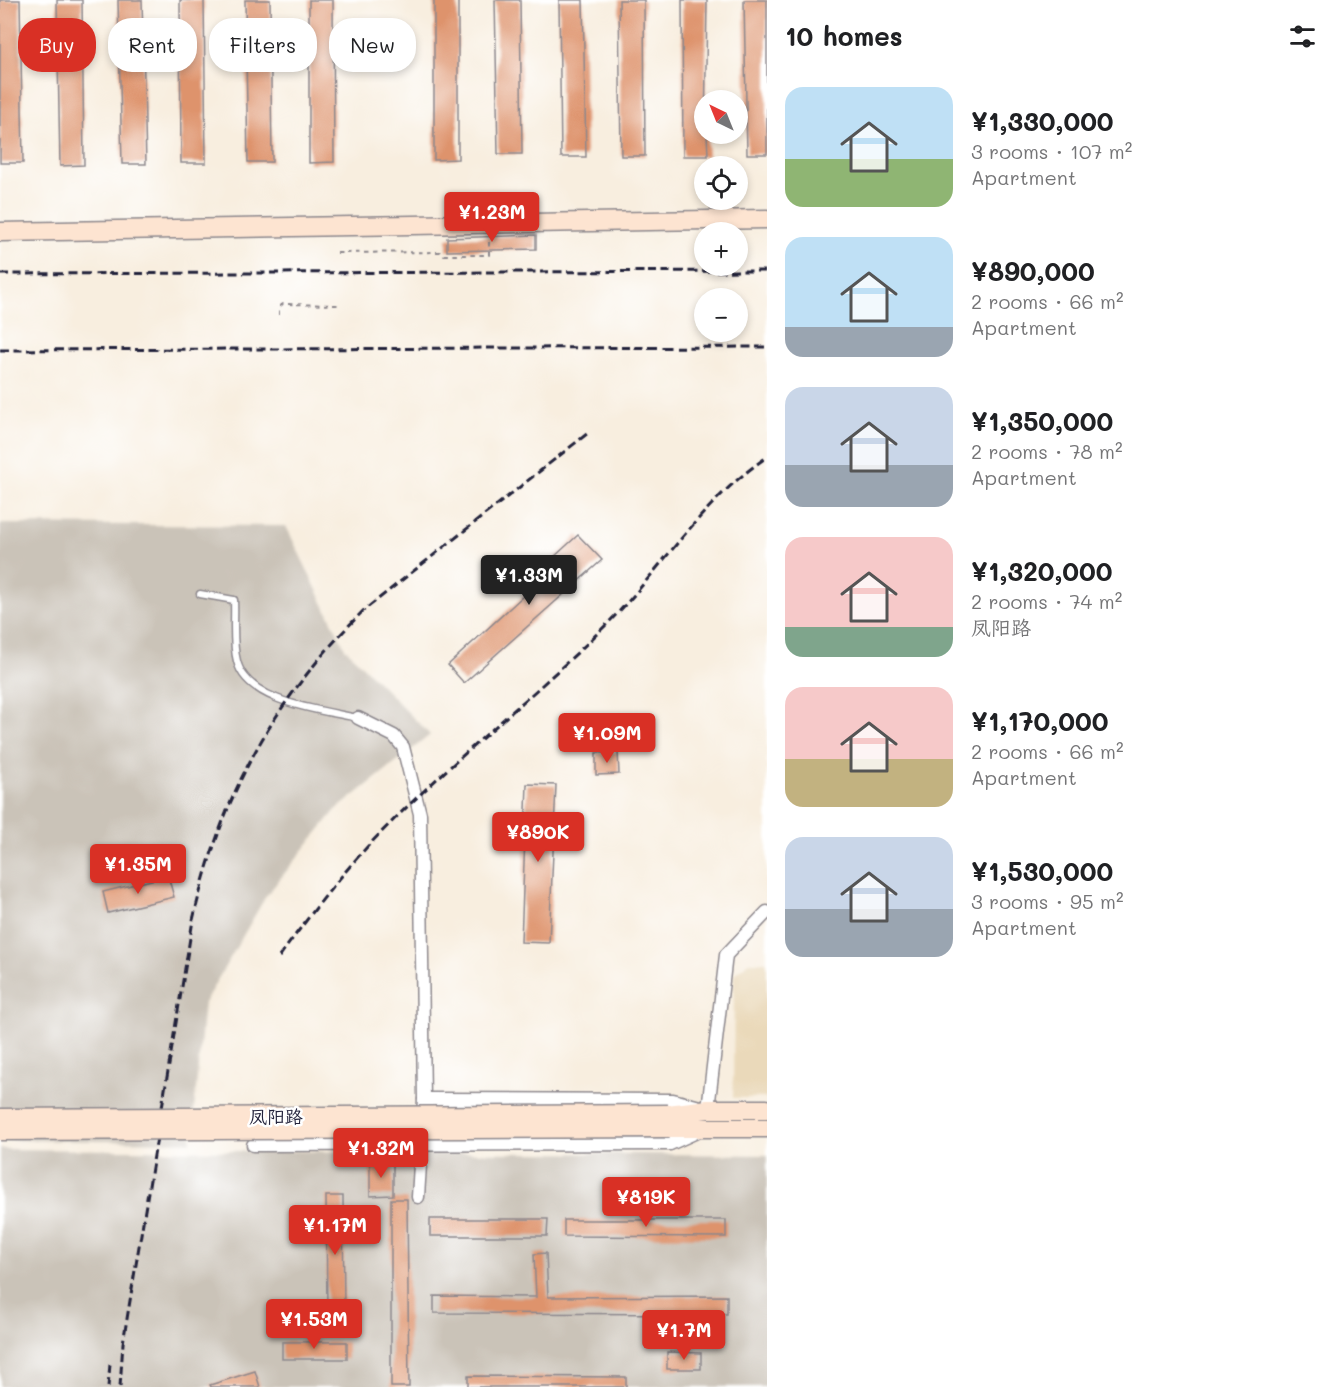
<!DOCTYPE html>
<meta charset="utf-8">
<style>
body{margin:0;font-family:Mali,"LXGW WenKai TC",sans-serif;background:#f2f2f2;color:#202124;height:100vh;display:flex;flex-direction:column;font-size:22px;white-space:nowrap}
*{box-sizing:border-box;margin:0}
p{font-size:20px;color:#757577}
.icon{flex:none;width:33px;height:33px;fill:none;stroke:currentColor;stroke-width:2;stroke-linecap:round;stroke-linejoin:round}
.map{position:relative;flex:1;overflow:hidden}
.drawer{display:flex;flex-direction:column;background:#fff;width:570px}
.drawer>*{flex:none}
.hud{position:absolute;left:18px;top:18px;width:570px;height:54px;display:flex;gap:12px}
.needle{width:39px;rotate:317deg}
.buttons{position:absolute;left:694px;top:90px;display:grid;gap:12px}
.buttons a{display:grid;place-items:center;width:54px;height:54px;border-radius:50%;background:#fff;box-shadow:0 3px 9px #0003;font-size:30px}
.price{position:absolute;translate:-50% -51px;padding:0 14px;border-radius:6px;background:#d93025;color:#fff;font-size:20px;line-height:39px;filter:drop-shadow(0 2px 3px #0008)}
.price::after{content:'';position:absolute;left:50%;top:36px;width:18px;height:14px;margin-left:-9px;background:inherit;clip-path:polygon(0 0,100% 0,50% 100%)}
.price.active{background:#222;color:#fff}
ul{padding:0;list-style:none}
li{display:flex;align-items:center;gap:18px;height:150px;padding:0 18px}
li span{display:grid;place-items:center;flex:none;width:168px;height:120px;border-radius:18px;color:#555}
li>.icon{margin-inline-start:auto}
span .icon{width:72px;height:72px;fill:#fffc;stroke-width:1}
li b{font-size:26px}
h2{display:flex;justify-content:space-between;align-items:center;height:72px;padding:0 18px;font-size:26px}
.chip{padding:0 21px;border-radius:24px;background:#fff;box-shadow:0 3px 9px #0003;font-size:21px;line-height:54px}
.chip.active{background:#d93025;color:#fff}
main{display:flex;flex:1;min-height:0}
.map>svg:first-child{display:block}
.built{fill:#ead9ba}
.industrial{fill:#cac3b8}
.building{fill:#de936c}
.lines{fill:none;stroke-linecap:round;stroke-linejoin:round}
.lane-casing{stroke:#8d888d;stroke-width:9}
.street-casing{stroke:#8d888d;stroke-width:15}
.secondary-casing{stroke:#8d888d;stroke-width:21}
.path{stroke:#8d888d;stroke-width:2;stroke-dasharray:4.5 4.5;stroke-linecap:butt}
.lane{stroke:#fff;stroke-width:6}
.street{stroke:#fff;stroke-width:12}
.secondary{stroke:#fde4d1;stroke-width:18}
.rail{stroke:#22223b;stroke-width:3;stroke-dasharray:9 4.5;stroke-linecap:butt}
.secondary-bridge-casing{stroke:#8d888d;stroke-width:21;stroke-linecap:butt}
.secondary-bridge{stroke:#fde4d1;stroke-width:18}
.labels{text-anchor:middle;dominant-baseline:central;stroke-width:5;stroke-linejoin:round;paint-order:stroke}
.street-label{font-size:18px;fill:#22223b;stroke:#fff}
</style>
<main>
<div class="map">
<svg width="767" height="1387" viewBox="0 0 767 1387">
<rect width="100%" height="100%" fill="#fff"/>
<filter id="ink" filterUnits="userSpaceOnUse"><feTurbulence type="fractalNoise" baseFrequency=".0167" numOctaves="2"/><feDisplacementMap in="SourceGraphic" scale="12" xChannelSelector="R" yChannelSelector="G"/><feConvolveMatrix kernelMatrix="1 2 1 2 8 2 1 2 1" color-interpolation-filters="sRGB"/></filter>
<filter id="wash" filterUnits="userSpaceOnUse"><feTurbulence type="fractalNoise" baseFrequency=".008" numOctaves="4" result="noise"/><feDisplacementMap in="SourceGraphic" scale="24" xChannelSelector="R" yChannelSelector="G"/><feGaussianBlur stdDeviation="1.35" result="paint"/><feColorMatrix in="noise" values="0 0 0 0 0 0 0 0 0 0 0 0 0 0 0 0 0 1.4 0 .05"/><feComposite in="paint" operator="in"/></filter>
<g filter="url(#wash)">
<rect width="100%" height="100%" fill="#f8eedf"/>
<path class="built" d="M749,962H767V1098H733L734,974Z"/>
<g class="industrial">
<path d="M0,524L286,526L345,648L430,735L336,810L266,896L204,1003L191,1142L0,1140Z"/>
<path d="M0,1149L767,1155V1387H0Z"/>
</g>
<g id="blocks">
<g class="building">
<path d="M0,0H20L23,163H0Z"/>
<path d="M57,0H82L84,165L60,166Z"/>
<path d="M118,0H142L146,164H122Z"/>
<path d="M180,0H204L206,163H181Z"/>
<path d="M245,0H270L272,162H248Z"/>
<path d="M309,0H333L334,162L309,163Z"/>
<path d="M434,0H458V159L434,160Z"/>
<path d="M495,0H520L522,154H498Z"/>
<path d="M559,0H583L586,157H561Z"/>
<path d="M619,0H644L645,156H621Z"/>
<path d="M682,0H707L705,134H707L708,156H683Z"/>
<path d="M744,0H767V154H747Z"/>
<path d="M536,235V249L447,251V238Z"/>
<path d="M578,535L602,560L464,683L448,665L534,586L529,580Z"/>
<path d="M618,752L619,774L596,775V753Z"/>
<path d="M527,784L556,785L549,943L521,942Z"/>
<path d="M168,876L174,897L108,913L103,892Z"/>
<path d="M370,1163H393V1195L370,1196Z"/>
<path d="M326,1196H343L344,1316H327Z"/>
<path d="M391,1199H407L409,1387H391Z"/>
<path d="M430,1219H548L547,1236H430Z"/>
<path d="M564,1220H726V1237L564,1236Z"/>
<path d="M546,1253L548,1297L727,1296V1314L434,1313V1296L536,1297L534,1254Z"/>
<rect x="282" y="1342" width="65" height="17"/>
<path d="M667,1352L701,1353V1369H667Z"/>
<path d="M255,1371L260,1387H211L210,1385Z"/>
<path d="M468,1376L626,1377V1387H468Z"/>
</g>
</g>
</g>
<g filter="url(#ink)">
<use href="#blocks" fill-opacity="0" stroke="#8d888d" stroke-width="1.5"/>
<g class="lines">
<defs>
<path id="lane" d="M200,594L234,600C235,619 232,643 237,661C247,703 322,710 358,718"/>
<g id="street">
<path d="M358,718L394,736L403,747L420,814L424,1099L418,1197"/>
<path d="M424,1099L673,1100L708,1109L726,955L767,912"/>
<path d="M253,1145L670,1144L699,1131"/>
</g>
<g id="secondary">
<path d="M0,232L767,219"/>
<path d="M668,1114L708,1109H767"/>
<path d="M667,1128H767"/>
</g>
</defs>
<use href="#lane" class="lane-casing"/>
<use href="#street" class="street-casing"/>
<use href="#secondary" class="secondary-casing"/>
<g class="path">
<path d="M337,253L442,252L444,255H489V238"/>
<path d="M279,315V307L283,304L338,305"/>
</g>
<use href="#lane" class="lane"/>
<use href="#street" class="street"/>
<use href="#secondary" class="secondary"/>
<g class="rail">
<path d="M0,274L767,271"/>
<path d="M0,350L767,347"/>
<path d="M279,957C307,919 335,882 367,847C443,767 532,699 610,621C664,566 702,501 767,457"/>
<path d="M108,1387L110,1364"/>
<path d="M120,1387L123,1343L193,920C223,792 271,704 363,611L588,433"/>
</g>
<defs>
<g id="secondary-bridge">
<path d="M0,1118L668,1114"/>
<path d="M0,1131L667,1128"/>
</g>
</defs>
<use href="#secondary-bridge" class="secondary-bridge-casing"/>
<use href="#secondary-bridge" class="secondary-bridge"/>
</g>
</g>
<g class="labels">
<g class="street-label">
<text x="276" y="1116">凤阳路</text>
</g>
</g>
</svg>
<div class="buttons">
<a><svg class="needle" viewBox="-14 -14 28 28"><path d="M0-13l5 13h-10z" fill="#e53935"/><path d="M0 13l5-13h-10z" fill="#757577"/></svg></a>
<a><svg class="icon" aria-label="locate" viewBox="0 0 24 24"><circle cx="12" cy="12" r="6"/><path d="M12 2v4M12 18v4M2 12h4M18 12h4"/></svg></a>
<a>+</a>
<a>−</a>
</div>
<b class="price" style="left:492px;top:243px">¥1.23M</b>
<b class="price active" style="left:529px;top:606px">¥1.33M</b>
<b class="price" style="left:607px;top:764px">¥1.09M</b>
<b class="price" style="left:538px;top:863px">¥890K</b>
<b class="price" style="left:138px;top:895px">¥1.35M</b>
<b class="price" style="left:381px;top:1179px">¥1.32M</b>
<b class="price" style="left:646px;top:1228px">¥819K</b>
<b class="price" style="left:335px;top:1256px">¥1.17M</b>
<b class="price" style="left:314px;top:1350px">¥1.53M</b>
<b class="price" style="left:684px;top:1361px">¥1.7M</b>
<div class="hud">
<a class="chip active">Buy</a>
<a class="chip">Rent</a>
<a class="chip">Filters</a>
<a class="chip">New</a>
</div>
</div>
<section class="drawer">
<h2>10 homes<svg class="icon" aria-label="filters" viewBox="0 0 24 24"><path d="M4 7h16M4 17h16"/><circle cx="9" cy="7" r="2"/><circle cx="15" cy="17" r="2"/></svg></h2>
<ul>
<li><span style="background:linear-gradient(#bfe0f5 60%,#8fb573 0)"><svg class="icon" aria-label="home" viewBox="0 0 24 24"><path d="M3 11l9-7 9 7M6 9v11h12V9"/></svg></span><div><b>¥1,330,000</b><p>3 rooms · 107 m²</p><p>Apartment</p></div></li>
<li><span style="background:linear-gradient(#bfe0f5 75%,#9aa5b1 0)"><svg class="icon" aria-label="home" viewBox="0 0 24 24"><path d="M3 11l9-7 9 7M6 9v11h12V9"/></svg></span><div><b>¥890,000</b><p>2 rooms · 66 m²</p><p>Apartment</p></div></li>
<li><span style="background:linear-gradient(#c9d6e8 65%,#9aa5b1 0)"><svg class="icon" aria-label="home" viewBox="0 0 24 24"><path d="M3 11l9-7 9 7M6 9v11h12V9"/></svg></span><div><b>¥1,350,000</b><p>2 rooms · 78 m²</p><p>Apartment</p></div></li>
<li><span style="background:linear-gradient(#f6c9c9 75%,#7fa58c 0)"><svg class="icon" aria-label="home" viewBox="0 0 24 24"><path d="M3 11l9-7 9 7M6 9v11h12V9"/></svg></span><div><b>¥1,320,000</b><p>2 rooms · 74 m²</p><p>凤阳路</p></div></li>
<li><span style="background:linear-gradient(#f6c9c9 60%,#c2b280 0)"><svg class="icon" aria-label="home" viewBox="0 0 24 24"><path d="M3 11l9-7 9 7M6 9v11h12V9"/></svg></span><div><b>¥1,170,000</b><p>2 rooms · 66 m²</p><p>Apartment</p></div></li>
<li><span style="background:linear-gradient(#c9d6e8 60%,#9aa5b1 0)"><svg class="icon" aria-label="home" viewBox="0 0 24 24"><path d="M3 11l9-7 9 7M6 9v11h12V9"/></svg></span><div><b>¥1,530,000</b><p>3 rooms · 95 m²</p><p>Apartment</p></div></li>
</ul>
</section>
</main>
